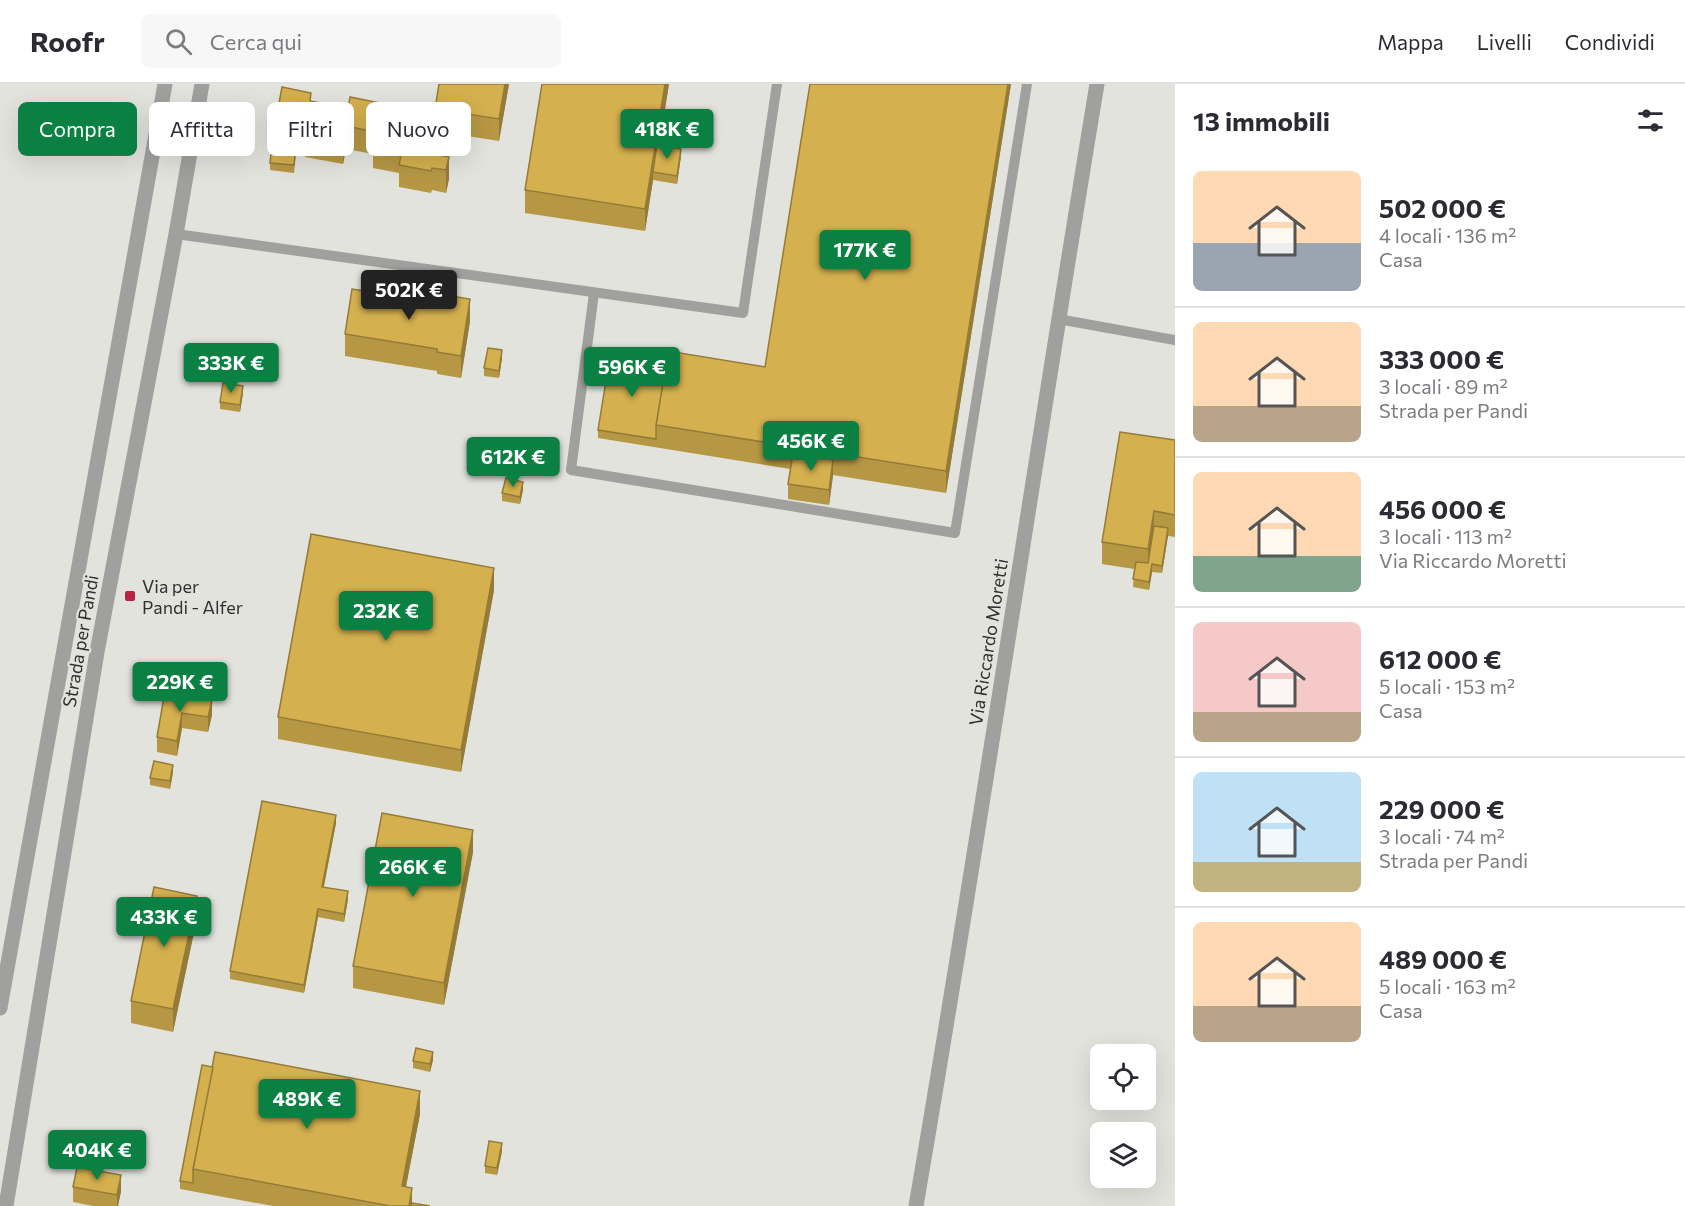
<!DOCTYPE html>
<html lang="it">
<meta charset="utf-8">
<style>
body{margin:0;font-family:Commissioner,sans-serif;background:#f7f7f7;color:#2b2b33;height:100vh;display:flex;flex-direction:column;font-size:22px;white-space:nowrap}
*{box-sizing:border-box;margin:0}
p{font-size:20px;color:#7c7c81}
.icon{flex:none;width:33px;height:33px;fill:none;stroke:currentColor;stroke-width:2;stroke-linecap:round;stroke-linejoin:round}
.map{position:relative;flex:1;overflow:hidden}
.side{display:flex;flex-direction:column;background:#fff;width:510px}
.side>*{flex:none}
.guide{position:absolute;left:18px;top:18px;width:570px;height:54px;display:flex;gap:12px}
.tools{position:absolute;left:1090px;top:960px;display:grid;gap:12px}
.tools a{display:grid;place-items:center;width:66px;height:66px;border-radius:9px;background:#fff;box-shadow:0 6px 24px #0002;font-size:30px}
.price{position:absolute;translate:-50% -51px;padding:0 14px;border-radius:6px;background:#0b8043;color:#fff;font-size:20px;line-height:39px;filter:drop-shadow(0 2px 3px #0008)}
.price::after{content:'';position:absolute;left:50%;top:36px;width:18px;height:14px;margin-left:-9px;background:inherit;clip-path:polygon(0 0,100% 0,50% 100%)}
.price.on{background:#222;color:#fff}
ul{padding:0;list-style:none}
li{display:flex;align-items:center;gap:18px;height:150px;padding:0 18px}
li+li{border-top:2px solid #e1e1e2}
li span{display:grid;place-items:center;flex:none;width:168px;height:120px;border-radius:9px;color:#555}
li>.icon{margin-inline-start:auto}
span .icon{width:72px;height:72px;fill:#fffc;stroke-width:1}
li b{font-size:26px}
h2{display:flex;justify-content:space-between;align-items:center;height:72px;padding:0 18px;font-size:26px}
.tag{padding:0 21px;border-radius:9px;background:#fff;box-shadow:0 6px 24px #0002;font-size:21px;line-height:54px}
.tag.on{background:#0b8043;color:#fff}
header{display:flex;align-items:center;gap:36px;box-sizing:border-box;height:84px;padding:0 30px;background:#fff;border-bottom:2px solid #e1e1e2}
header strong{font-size:28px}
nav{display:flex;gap:33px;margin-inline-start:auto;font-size:21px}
.search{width:420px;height:54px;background:#f7f7f7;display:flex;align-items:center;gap:15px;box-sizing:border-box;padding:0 21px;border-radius:9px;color:#7c7c81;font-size:22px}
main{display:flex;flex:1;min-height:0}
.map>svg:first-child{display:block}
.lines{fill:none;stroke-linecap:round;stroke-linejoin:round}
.service{stroke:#a0a19f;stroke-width:10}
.minor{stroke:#a0a19f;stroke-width:15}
.wall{fill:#b69744}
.shaded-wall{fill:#947b37}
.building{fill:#d4b04f;stroke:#947b37;stroke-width:1.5}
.poi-dot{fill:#b72542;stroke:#e3e3de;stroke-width:2}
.labels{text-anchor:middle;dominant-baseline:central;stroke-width:4.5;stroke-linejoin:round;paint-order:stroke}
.poi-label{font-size:18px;fill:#30302e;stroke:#e3e3de;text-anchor:start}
.street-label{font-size:18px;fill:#30302e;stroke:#e3e3de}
</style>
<header>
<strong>Roofr</strong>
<div class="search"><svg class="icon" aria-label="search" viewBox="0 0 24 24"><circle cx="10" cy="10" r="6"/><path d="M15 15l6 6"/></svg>Cerca qui</div>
<nav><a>Mappa</a><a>Livelli</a><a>Condividi</a></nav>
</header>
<main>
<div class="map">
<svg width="1175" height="1122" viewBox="0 0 1175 1122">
<rect width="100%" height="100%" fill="#e3e3de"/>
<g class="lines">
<g class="service">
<path d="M176,150L743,229L777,0"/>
<path d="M594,209L571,386L955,449L1027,0"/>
<path d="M1058,235L1175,256"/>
</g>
<g class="minor">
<path d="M0,924L165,0"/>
<path d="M6,1122L97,568L176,150L202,0"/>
<path d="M916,1122C980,749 1035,374 1097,0"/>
</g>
</g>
<g class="wall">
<path d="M509,0L499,57L435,47V25Z"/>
<path d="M669,0L659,61L681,72L677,100L653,96L645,147L525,129V106Z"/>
<path d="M1011,0L946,409L833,391L829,421L788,415V400L790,385L598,354V346L666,281L765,283Z"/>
<path d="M311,18L380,34L404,38L409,54L435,70L449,73V95L446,109L432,106L431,109L399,103V89L373,84V70L346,65L343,80L305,73V57L277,53V30Z"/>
<path d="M296,69L294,89L270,86V79Z"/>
<path d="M470,237L461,294L437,290V287L345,272V250Z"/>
<path d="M502,274L499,294L484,292V284Z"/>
<path d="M243,309L240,328L220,325V318Z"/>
<path d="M1175,356V453L1168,452L1162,489L1152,488L1149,506L1133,503L1134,485L1102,480V458Z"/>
<path d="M523,406L520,420L502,417V409Z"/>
<path d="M494,506L461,688L278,655V633Z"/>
<path d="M165,607L212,631L208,648L182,644L177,672L157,668V653Z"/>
<path d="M173,688L170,705L150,701V694Z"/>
<path d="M336,739L324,803L348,815L344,838L318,833L304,909L230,895V887Z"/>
<path d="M473,768L444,921L353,904V882Z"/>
<path d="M197,834L173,948L131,939V917Z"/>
<path d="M433,976L430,988L413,984V977Z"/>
<path d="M202,981L420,1030L406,1103L412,1119L430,1122H273L180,1105V1097Z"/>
<path d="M502,1067L497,1091L485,1089V1082Z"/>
<path d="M73,1103L121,1107L118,1122H93L73,1118Z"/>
</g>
<g class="shaded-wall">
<path d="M505,0H509L499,57V35Z"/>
<path d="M665,0H669L655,88H653V96L645,147V125Z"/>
<path d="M1008,0H1011L946,409V387Z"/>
<path d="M380,19V41L378,34Z"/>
<path d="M409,39V62L407,54Z"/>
<path d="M346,42V65L343,80V58Z"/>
<path d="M681,65V72L677,100V92Z"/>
<path d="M449,73V95L446,109V86Z"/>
<path d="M470,215V237L461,294V272Z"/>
<path d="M502,266V274L499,294V287Z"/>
<path d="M243,302V309L240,328V321Z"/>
<path d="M833,376V392L829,421V406Z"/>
<path d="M523,398V406L520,420V413Z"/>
<path d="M1154,427V449L1148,487V465Z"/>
<path d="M1168,444V452L1162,489V482Z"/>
<path d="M1152,480V488L1149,506V498Z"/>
<path d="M494,484V506L461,688V666Z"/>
<path d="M212,616V631L208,648V633Z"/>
<path d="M182,629V644L177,672V657Z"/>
<path d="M173,681V688L170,705V697Z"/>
<path d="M336,731V739L322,810V803Z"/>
<path d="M473,746V768L444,921V899Z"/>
<path d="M348,807V815L344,838V830Z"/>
<path d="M197,812V834L173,948V925Z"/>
<path d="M318,825V833L304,909V901Z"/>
<path d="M433,968V976L430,988V980Z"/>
<path d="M420,1007V1030L402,1122V1102Z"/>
<path d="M502,1059V1067L497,1091V1084Z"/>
<path d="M121,1091V1107L118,1122H117V1111Z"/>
<path d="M412,1104V1122H409Z"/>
</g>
<g class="building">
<path d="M439,0H505L499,35L435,25Z"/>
<path d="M542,0H665L645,125L525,106Z"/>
<path d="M810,0H1008L946,387L656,341L668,267L765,283Z"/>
<path d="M282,3L311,9L310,17L348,24L350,13L380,19L378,34L409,39L407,54L435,59L433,70L449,73L446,86L432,84L431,87L399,81L402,67L373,62L375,48L346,42L343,58L305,51L308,36L277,30Z"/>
<path d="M388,28L404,31L403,38L387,35Z"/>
<path d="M272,59L296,62L294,81L270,79Z"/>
<path d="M657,61L681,65L677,92L653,88Z"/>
<path d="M352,205L444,220L445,211L470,215L461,272L437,268V265L345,250Z"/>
<path d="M488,264L502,266L499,287L484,284Z"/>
<path d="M610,272L666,281L656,341V355L598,346Z"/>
<path d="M223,299L243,302L240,321L220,318Z"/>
<path d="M1120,348L1175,356V431L1154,427L1148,465L1102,458Z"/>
<path d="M793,370L833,376L829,406L788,400Z"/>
<path d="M506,394L523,398L520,413L502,409Z"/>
<path d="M1154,442L1168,444L1162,482L1152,480L1149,498L1133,495L1136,478L1148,479Z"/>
<path d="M311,450L494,484L461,666L278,633Z"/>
<path d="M165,607L212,616L208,633L182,629L177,657L157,653Z"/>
<path d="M154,677L173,681L170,697L150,694Z"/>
<path d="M262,717L336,731L322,803L348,807L344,830L318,825L304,901L230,887Z"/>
<path d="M382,729L473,746L444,899L353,882Z"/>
<path d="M154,803L197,812L173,925L131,917Z"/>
<path d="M416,964L433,968L430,980L413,977Z"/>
<path d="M215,968L420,1007L402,1102L412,1104L409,1122H390L193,1085Z"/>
<path d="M202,981L213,983L193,1085V1099L180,1097Z"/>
<path d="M489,1057L502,1059L497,1084L485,1082Z"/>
<path d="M77,1083L121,1091L117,1111L73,1103Z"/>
<path d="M412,1119L430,1122H411Z"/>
</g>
<rect class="poi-dot" x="124" y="506" width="12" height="12" rx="3"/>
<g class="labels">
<g class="poi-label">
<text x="142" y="502">Via per<tspan x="142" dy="21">Pandi - Alfer</tspan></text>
</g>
<g class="street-label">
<text transform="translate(80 557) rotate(-80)">Strada per Pandi</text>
<text transform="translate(988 558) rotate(-81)">Via Riccardo Moretti</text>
</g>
</g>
</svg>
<div class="tools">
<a><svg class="icon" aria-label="locate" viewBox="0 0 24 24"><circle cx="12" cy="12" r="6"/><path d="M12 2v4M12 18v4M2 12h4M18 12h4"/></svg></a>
<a><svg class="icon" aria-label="layers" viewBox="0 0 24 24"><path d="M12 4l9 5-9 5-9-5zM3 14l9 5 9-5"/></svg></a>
</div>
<b class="price" style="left:667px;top:76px">418K €</b>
<b class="price" style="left:865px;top:197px">177K €</b>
<b class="price on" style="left:409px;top:237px">502K €</b>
<b class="price" style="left:231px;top:310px">333K €</b>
<b class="price" style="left:632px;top:314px">596K €</b>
<b class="price" style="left:811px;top:388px">456K €</b>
<b class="price" style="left:513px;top:404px">612K €</b>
<b class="price" style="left:386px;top:558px">232K €</b>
<b class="price" style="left:180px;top:629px">229K €</b>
<b class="price" style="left:413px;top:814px">266K €</b>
<b class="price" style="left:164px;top:864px">433K €</b>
<b class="price" style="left:307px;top:1046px">489K €</b>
<b class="price" style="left:97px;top:1097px">404K €</b>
<div class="guide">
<a class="tag on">Compra</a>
<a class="tag">Affitta</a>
<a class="tag">Filtri</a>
<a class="tag">Nuovo</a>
</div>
</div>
<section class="side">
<h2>13 immobili<svg class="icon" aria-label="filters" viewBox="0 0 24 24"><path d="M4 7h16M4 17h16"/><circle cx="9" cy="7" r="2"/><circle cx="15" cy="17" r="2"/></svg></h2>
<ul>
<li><span style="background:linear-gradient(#ffd9b3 60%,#9aa5b1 0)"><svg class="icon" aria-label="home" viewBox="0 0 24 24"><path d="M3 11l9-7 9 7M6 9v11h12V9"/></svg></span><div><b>502 000 €</b><p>4 locali · 136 m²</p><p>Casa</p></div></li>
<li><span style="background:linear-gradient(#ffd9b3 70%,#b9a48a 0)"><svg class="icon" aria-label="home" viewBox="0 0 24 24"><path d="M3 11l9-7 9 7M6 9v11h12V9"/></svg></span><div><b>333 000 €</b><p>3 locali · 89 m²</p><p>Strada per Pandi</p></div></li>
<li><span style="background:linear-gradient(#ffd9b3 70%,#7fa58c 0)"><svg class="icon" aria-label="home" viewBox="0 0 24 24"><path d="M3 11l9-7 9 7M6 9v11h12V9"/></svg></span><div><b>456 000 €</b><p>3 locali · 113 m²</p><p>Via Riccardo Moretti</p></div></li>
<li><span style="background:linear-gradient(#f6c9c9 75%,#b9a48a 0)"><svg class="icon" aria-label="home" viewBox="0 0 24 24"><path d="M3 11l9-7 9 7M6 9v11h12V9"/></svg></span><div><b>612 000 €</b><p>5 locali · 153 m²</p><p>Casa</p></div></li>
<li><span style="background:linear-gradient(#bfe0f5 75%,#c2b280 0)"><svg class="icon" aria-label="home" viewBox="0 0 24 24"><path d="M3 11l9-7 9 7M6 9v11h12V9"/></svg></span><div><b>229 000 €</b><p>3 locali · 74 m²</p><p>Strada per Pandi</p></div></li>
<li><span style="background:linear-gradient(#ffd9b3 70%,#b9a48a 0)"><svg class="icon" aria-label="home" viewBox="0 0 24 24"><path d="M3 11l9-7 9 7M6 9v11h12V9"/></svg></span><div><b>489 000 €</b><p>5 locali · 163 m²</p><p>Casa</p></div></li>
</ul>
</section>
</main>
